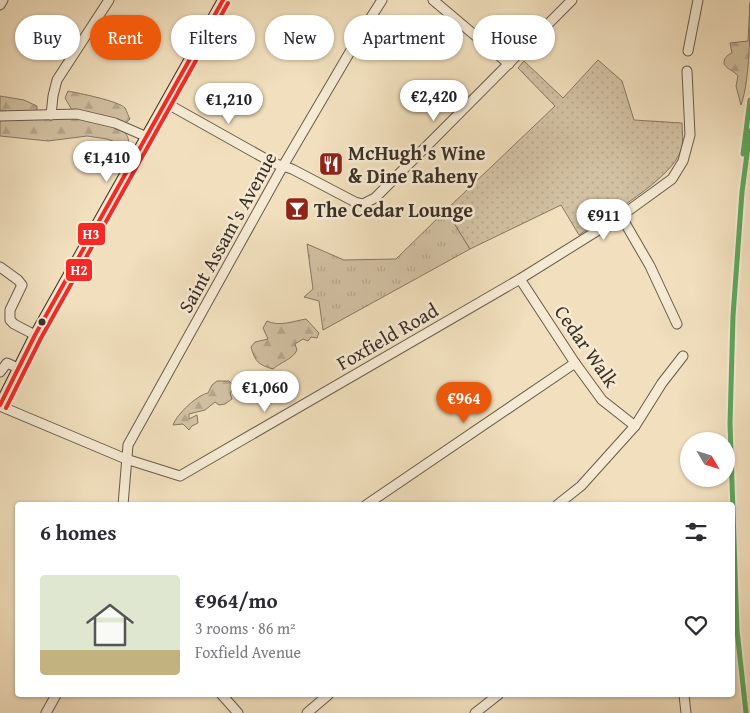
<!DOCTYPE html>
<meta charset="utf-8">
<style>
body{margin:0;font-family:"Gentium Book Plus",serif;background:#f2f2f3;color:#2b2b33;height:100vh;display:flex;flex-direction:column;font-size:19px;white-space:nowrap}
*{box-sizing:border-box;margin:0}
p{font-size:16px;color:#7c7c81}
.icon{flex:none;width:28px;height:28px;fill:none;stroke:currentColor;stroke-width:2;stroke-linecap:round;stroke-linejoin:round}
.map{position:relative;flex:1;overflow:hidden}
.sheet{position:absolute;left:15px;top:502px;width:720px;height:195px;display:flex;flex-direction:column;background:#fff;border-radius:5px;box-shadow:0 1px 4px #0004}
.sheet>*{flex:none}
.guide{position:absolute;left:15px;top:15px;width:720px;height:45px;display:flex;gap:10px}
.needle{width:32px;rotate:128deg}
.buttons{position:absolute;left:680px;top:432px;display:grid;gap:10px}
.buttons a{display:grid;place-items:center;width:55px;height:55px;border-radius:50%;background:#fff;box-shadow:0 1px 4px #0004;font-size:25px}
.price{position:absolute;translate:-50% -42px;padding:0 11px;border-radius:18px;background:#fff;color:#222;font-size:16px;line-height:32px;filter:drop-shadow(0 1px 2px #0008)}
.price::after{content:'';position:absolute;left:50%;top:30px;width:15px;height:11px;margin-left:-8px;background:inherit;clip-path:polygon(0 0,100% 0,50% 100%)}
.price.on{background:#ea580c;color:#fff}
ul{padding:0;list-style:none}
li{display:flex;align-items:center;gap:15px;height:125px;padding:0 25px}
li+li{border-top:1px solid #e1e1e2}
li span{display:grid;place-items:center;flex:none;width:140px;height:100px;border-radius:5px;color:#555}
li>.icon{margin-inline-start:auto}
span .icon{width:60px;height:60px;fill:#fffc;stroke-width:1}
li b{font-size:21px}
h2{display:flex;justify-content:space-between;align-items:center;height:60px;padding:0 25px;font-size:21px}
.tag{padding:0 18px;border-radius:22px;background:#fff;box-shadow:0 1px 4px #0004;font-size:18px;line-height:45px}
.tag.on{background:#ea580c;color:#fff}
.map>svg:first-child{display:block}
.grass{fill:url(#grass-tufts);stroke:#867864}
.forest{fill:url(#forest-firs);stroke:#867864}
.park{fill:url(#park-dots);stroke:#867864}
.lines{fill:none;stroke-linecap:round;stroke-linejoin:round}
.minor-casing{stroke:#675c4b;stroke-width:11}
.major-casing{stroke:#393025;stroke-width:12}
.minor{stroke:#f6ead4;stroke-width:9}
.major{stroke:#f1dfbd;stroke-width:10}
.bus-1-casing{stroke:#f6ead4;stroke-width:8}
.bus-2-casing{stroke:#f6ead4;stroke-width:8}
.bus-1{stroke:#f52a26;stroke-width:4}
.bus-2{stroke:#f52a26;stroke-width:4}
.rail-1-casing{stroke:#f6ead4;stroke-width:9}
.rail-1{stroke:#5fa75d;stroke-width:5}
.bus-dot{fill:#393025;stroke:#f6ead4;stroke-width:2}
.labels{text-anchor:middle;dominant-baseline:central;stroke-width:5;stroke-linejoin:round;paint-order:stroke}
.poi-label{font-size:20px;font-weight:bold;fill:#393025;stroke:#f6ead4;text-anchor:start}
.street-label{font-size:20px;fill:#393025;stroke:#f6ead4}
.line-badge{stroke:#f6ead4;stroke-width:2}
.badge-label{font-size:14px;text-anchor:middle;font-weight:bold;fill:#fff}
</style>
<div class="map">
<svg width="750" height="713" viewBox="0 0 750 713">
<defs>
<pattern id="grass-tufts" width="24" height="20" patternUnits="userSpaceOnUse" patternTransform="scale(1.25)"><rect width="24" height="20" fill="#d2c1a3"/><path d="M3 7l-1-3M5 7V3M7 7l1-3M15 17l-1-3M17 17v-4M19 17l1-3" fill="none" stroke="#b5a68c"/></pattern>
<pattern id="forest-firs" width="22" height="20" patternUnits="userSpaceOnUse" patternTransform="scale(1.25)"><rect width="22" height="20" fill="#d2c1a3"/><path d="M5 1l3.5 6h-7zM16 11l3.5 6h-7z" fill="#b5a68c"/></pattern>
<pattern id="park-dots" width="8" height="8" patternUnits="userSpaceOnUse" patternTransform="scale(1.25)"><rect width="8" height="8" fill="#d2c1a3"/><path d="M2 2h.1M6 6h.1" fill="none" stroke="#b5a68c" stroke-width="1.8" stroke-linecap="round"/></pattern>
</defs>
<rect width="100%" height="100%" fill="#f1dfbd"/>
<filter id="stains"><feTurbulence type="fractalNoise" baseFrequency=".004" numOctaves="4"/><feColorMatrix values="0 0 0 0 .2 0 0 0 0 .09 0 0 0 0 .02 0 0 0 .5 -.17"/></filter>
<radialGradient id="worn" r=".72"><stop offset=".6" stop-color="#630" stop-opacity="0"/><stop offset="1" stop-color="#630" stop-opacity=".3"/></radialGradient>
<path class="grass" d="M446,210L470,249L323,330L319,301L304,297L313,289L307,244L344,260L396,259Z"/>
<g class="forest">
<path d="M750,2C750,30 750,80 741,105L736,86L738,76C733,70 728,70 724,64C724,58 726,56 732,53L730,43L748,41Z"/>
<path d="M68,91C78,93 119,101 125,108C127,111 128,116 130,119L120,128C127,134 130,138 128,147L107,139L87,136L48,141L0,136V120L5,119L6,111L0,110V96L24,100L37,106V119L72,110L65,98Z"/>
<path d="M306,319L319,333L317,338L311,337L308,341L303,339L295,344L297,350C293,359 281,362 273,369C259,365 255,362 251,347L255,342L268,339L263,328L267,321C279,327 294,321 306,319Z"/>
<path d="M217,381H229L235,387L230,393L232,399L225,404L219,405L215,402L205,410L189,414V419L197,415L198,423L192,426L189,430L183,424L173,425C177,414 197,395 208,393L212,385Z"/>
</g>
<path class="park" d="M598,60L622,81L634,120L682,123C682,131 684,142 681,150C672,179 605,217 579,235L561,205L470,249L446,210L555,106L518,68L524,61L563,98Z"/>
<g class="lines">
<defs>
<g id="minor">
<path d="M433,0L509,64"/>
<path d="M0,5L3,0"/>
<path d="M688,51L698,0"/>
<path d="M166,103L273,163L292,169L355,202L363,204L375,198L572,0"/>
<path d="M51,115L53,96L57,80L109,0"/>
<path d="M0,116L77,114L115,123L147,137"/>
<path d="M621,216L650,266L677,324"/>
<path d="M0,267L18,280L22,285L10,310V320L14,324L35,335"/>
<path d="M520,279L575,363L602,400L635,426"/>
<path d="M0,372L7,363L18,368"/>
<path d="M0,406L126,459L180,476L520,279L621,216L672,179L683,161L690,135L687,71"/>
<path d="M123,505L128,445L283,166L361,33L382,0"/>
<path d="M366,505L575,363"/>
<path d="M557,505L581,486L635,426L662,383L683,356"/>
<path d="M222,695L238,713"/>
<path d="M684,695L686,713"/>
<path d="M46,713L56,695"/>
<path d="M307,713L328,695"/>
<path d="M475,713L498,695"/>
</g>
<path id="major" d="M0,405L35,335L223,0"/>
</defs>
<use href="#minor" class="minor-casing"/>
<use href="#major" class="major-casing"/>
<use href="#minor" class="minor"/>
<use href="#major" class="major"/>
<defs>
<path id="bus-1" d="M0,405L35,335L223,0"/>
<path id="bus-2" d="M6,408L41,338L228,3"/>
</defs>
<use href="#bus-1" class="bus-1-casing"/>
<use href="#bus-2" class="bus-2-casing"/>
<use href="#bus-1" class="bus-1"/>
<use href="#bus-2" class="bus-2"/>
<defs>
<g id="rail-1">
<path d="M743,154L750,100"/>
<path d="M746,713L737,630L730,423L733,316L742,192L750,131"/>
</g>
</defs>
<use href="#rail-1" class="rail-1-casing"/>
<use href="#rail-1" class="rail-1"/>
</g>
<defs>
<symbol id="restaurant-square" viewBox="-11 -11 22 22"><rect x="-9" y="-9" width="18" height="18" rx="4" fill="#8f2418" stroke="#f6ead4"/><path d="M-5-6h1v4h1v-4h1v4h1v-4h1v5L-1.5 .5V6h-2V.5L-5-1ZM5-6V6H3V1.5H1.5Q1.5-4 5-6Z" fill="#fff"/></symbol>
<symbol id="bar-square" viewBox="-11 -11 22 22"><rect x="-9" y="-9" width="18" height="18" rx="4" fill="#8f2418" stroke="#f6ead4"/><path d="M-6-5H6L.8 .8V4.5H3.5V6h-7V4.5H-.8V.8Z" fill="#fff"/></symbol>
</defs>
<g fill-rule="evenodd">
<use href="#restaurant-square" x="317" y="150" width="28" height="28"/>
<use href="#bar-square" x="283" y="195" width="28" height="28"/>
</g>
<circle class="bus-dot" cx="42" cy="322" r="4.5"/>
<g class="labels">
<g class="poi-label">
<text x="348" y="152">McHugh's Wine<tspan x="348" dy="23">&amp; Dine Raheny</tspan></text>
<text x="314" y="209">The Cedar Lounge</text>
</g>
<g class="street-label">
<text transform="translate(227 232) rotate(-61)">Saint Assam's Avenue</text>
<text transform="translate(387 336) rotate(-30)">Foxfield Road</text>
<text transform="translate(587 346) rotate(55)">Cedar Walk</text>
</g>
</g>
<g class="line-badge">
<rect x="77" y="222" width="29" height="24" rx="5" fill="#f52a26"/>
<rect x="65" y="258" width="28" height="24" rx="5" fill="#f52a26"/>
</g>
<g class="badge-label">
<text x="91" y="239">H3</text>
<text x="79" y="275">H2</text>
</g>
<rect width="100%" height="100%" filter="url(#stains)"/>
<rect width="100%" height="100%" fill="url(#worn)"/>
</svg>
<div class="buttons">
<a><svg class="needle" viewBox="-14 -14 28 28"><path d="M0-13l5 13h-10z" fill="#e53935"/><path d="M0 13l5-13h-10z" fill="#7c7c81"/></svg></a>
</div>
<b class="price" style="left:434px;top:122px">€2,420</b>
<b class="price" style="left:229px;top:125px">€1,210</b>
<b class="price" style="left:107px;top:183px">€1,410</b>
<b class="price" style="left:604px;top:241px">€911</b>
<b class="price" style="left:265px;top:413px">€1,060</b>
<b class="price on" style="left:464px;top:424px">€964</b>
<div class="guide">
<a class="tag">Buy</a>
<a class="tag on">Rent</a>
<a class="tag">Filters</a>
<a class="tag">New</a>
<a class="tag">Apartment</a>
<a class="tag">House</a>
</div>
<section class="sheet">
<h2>6 homes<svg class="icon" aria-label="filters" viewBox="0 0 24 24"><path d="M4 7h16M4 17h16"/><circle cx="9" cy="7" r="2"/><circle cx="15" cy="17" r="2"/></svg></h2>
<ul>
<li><span style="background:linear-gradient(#dfe7d0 75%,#c2b280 0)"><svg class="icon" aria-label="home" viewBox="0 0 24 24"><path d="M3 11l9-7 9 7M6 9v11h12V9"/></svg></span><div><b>€964/mo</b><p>3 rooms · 86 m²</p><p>Foxfield Avenue</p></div><svg class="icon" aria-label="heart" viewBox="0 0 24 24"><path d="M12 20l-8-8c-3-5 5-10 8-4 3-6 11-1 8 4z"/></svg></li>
</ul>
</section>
</div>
